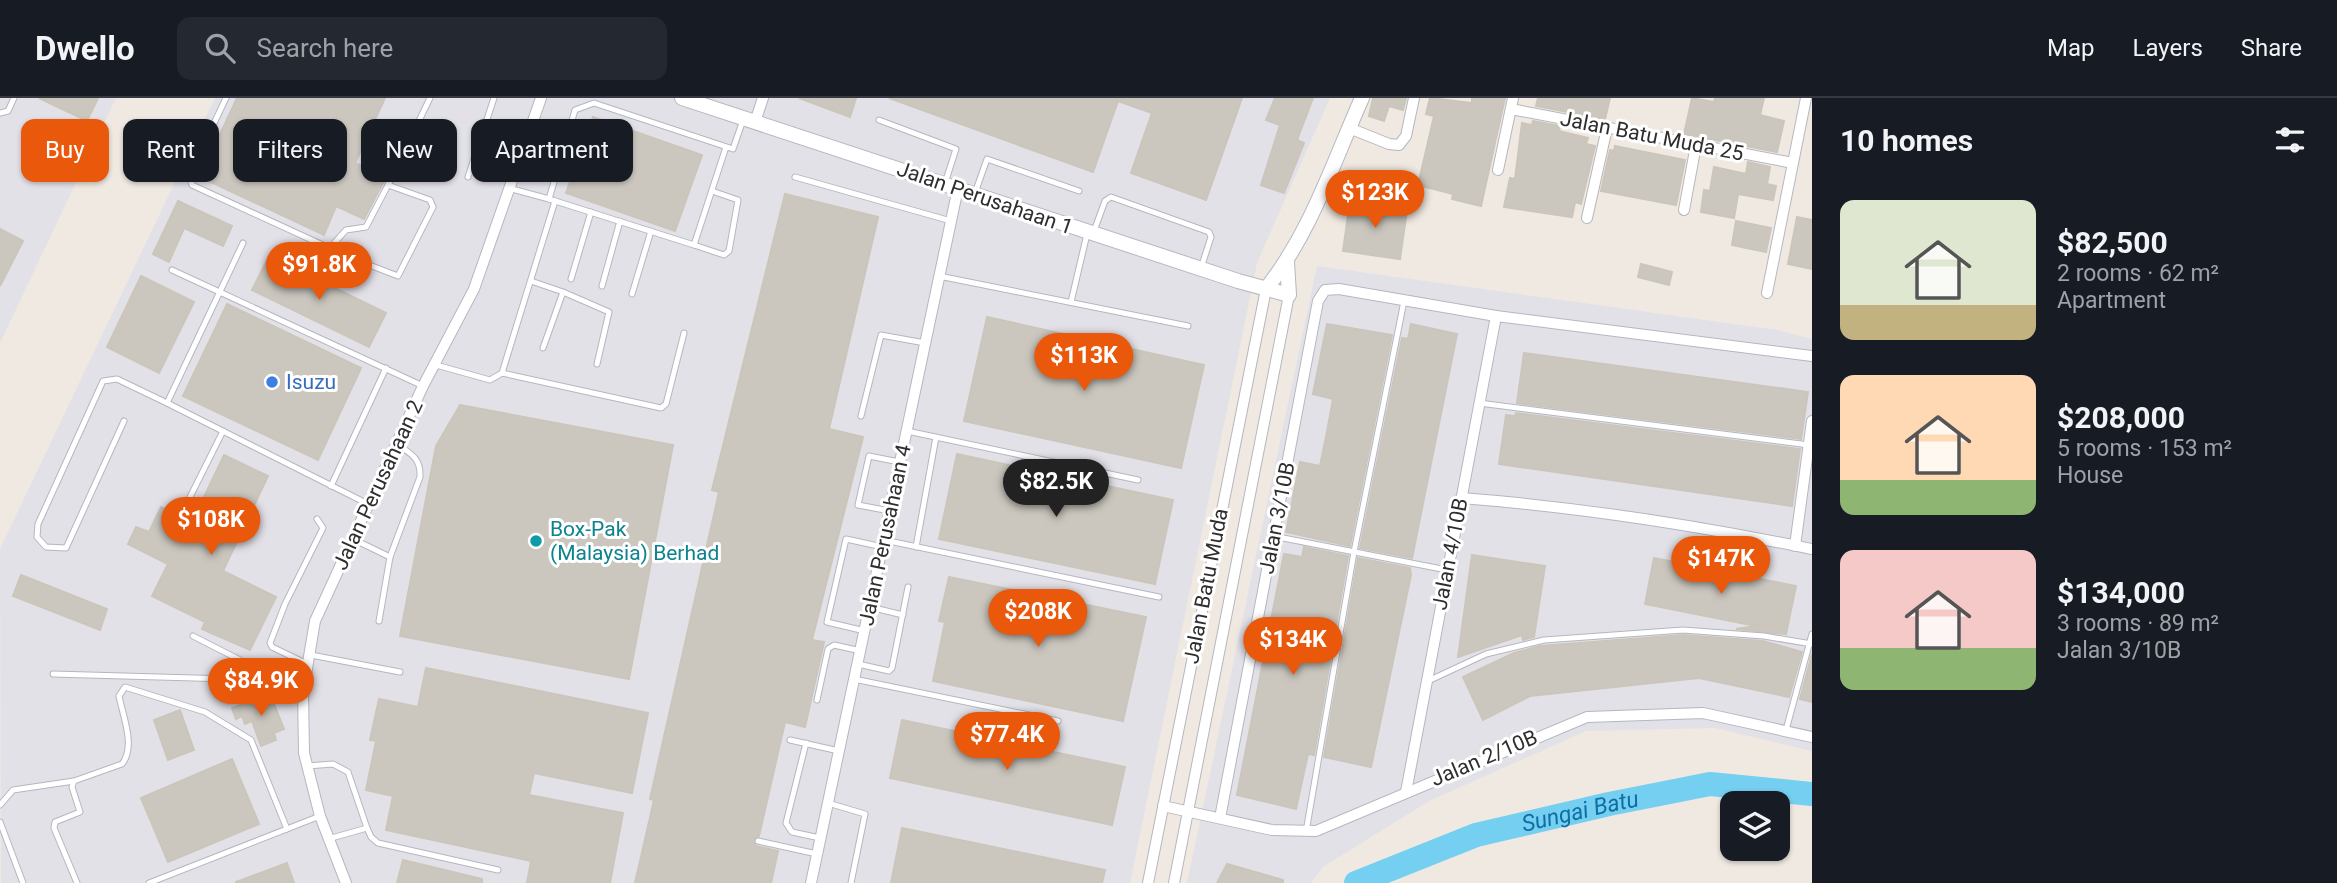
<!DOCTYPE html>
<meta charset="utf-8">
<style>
body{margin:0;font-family:Roboto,sans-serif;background:#242831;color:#f1f3f6;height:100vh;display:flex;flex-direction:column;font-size:26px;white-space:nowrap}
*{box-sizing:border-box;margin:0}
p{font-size:23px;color:#9ea1a6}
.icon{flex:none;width:38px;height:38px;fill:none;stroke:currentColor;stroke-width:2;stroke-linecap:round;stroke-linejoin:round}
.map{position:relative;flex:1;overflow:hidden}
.drawer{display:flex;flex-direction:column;background:#171b24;width:525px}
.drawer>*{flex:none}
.guide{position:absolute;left:21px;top:21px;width:665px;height:63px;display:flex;gap:14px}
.controls{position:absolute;left:1720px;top:693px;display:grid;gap:14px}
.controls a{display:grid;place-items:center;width:70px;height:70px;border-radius:14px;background:#171b24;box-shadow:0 2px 5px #0004;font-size:35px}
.price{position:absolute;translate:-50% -60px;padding:0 16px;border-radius:24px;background:#ea580c;color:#fff;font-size:23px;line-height:46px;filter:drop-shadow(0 2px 4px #0008)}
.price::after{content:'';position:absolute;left:50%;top:42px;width:21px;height:16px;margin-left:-10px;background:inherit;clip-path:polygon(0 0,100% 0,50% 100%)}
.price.on{background:#222;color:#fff}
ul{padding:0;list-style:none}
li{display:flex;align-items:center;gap:21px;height:175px;padding:0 28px}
li span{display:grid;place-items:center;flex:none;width:196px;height:140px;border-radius:14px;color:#555}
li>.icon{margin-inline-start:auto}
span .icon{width:84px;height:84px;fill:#fffc;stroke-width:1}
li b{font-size:30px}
h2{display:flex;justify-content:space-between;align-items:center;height:84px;padding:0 28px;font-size:30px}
.chip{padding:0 24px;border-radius:14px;background:#171b24;box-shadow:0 2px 5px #0004;font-size:24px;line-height:63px}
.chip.on{background:#ea580c;color:#fff}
header{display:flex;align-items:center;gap:42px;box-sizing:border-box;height:98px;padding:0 35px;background:#171b24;border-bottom:2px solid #363941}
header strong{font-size:33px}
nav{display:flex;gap:38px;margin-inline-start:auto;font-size:24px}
.search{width:490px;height:63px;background:#242831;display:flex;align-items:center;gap:18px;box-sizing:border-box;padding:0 24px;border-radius:14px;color:#9ea1a6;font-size:26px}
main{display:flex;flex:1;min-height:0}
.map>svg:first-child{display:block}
.industrial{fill:#e3e1e8}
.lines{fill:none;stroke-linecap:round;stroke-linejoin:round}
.river{stroke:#75cff0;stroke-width:24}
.building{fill:#cbc7bf;stroke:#cbc5ba;stroke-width:2}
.service-casing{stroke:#b4b7c1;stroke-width:7}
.minor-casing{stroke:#b4b7c1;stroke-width:12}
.tertiary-casing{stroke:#b4b7c1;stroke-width:16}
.service{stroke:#fff;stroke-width:5}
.minor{stroke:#fff;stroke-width:10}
.tertiary{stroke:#fff;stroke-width:14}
.shop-dot{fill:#3f7fe0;stroke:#fff;stroke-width:2.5}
.culture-dot{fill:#0f9aa8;stroke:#fff;stroke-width:2.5}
.labels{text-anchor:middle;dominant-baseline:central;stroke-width:6;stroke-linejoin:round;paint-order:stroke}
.street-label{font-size:21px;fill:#2e2e2e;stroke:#fff}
.shop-label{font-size:21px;fill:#366cbe;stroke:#fff;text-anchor:start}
.culture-label{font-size:21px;fill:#0d838f;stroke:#fff;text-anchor:start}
.water-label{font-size:23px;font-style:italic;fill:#0d6fa3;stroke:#fff}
</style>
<header>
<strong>Dwello</strong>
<div class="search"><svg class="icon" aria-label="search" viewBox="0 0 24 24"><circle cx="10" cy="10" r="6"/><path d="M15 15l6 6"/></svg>Search here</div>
<nav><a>Map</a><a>Layers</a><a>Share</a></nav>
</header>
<main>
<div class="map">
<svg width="1812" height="785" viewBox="0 0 1812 785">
<rect width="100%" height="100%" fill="#efe9e1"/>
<g class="industrial">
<path d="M0,0H116L0,245Z"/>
<path d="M215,0H1330L1257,165L1130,785H1L0,451Z"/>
<path d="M1317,168L1777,232L1812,241V653L1715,630L1586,633L1429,703L1323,769L1311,785H1187Z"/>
</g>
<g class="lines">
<path class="river" id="s1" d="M1356,785L1476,737L1609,706L1710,686L1812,696"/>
</g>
<g class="building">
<path d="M39,0H98L87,23Z"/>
<path d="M237,0H385L355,65L386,79L364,121L336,108L324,137L200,79Z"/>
<path d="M799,0H856L850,19Z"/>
<path d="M889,0H1242L1206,102L1131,75L1152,15L1118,3L1093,74Z"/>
<path d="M1275,0H1313L1297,42L1304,45L1284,95L1261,87L1280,27L1266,22Z"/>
<path d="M1373,0H1406L1403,12L1389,8L1384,23L1369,18Z"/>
<path d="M1430,0L1472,5V0H1505L1481,108L1452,101L1453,96L1418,87L1434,18L1426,16Z"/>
<path d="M1538,0H1610L1605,21L1536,8Z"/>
<path d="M1692,0L1714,4L1715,0H1764L1760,17L1784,23L1777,54L1684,36Z"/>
<path d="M593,19L702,57L675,133L566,95Z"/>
<path d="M1533,23L1560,28L1559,33L1588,40L1586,46L1595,48L1581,106L1575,104L1572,119L1504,109L1510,80L1515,81L1522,25L1532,27Z"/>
<path d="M1615,48L1685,62L1676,107L1601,93L1610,52L1614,53Z"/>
<path d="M1748,64L1770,69L1767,86L1776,88L1773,102L1738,96L1734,120L1701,114L1704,92L1710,93L1714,69L1746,76Z"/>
<path d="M785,96L878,119L829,331L863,339L812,542L824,544L805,629L785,624L759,738L753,743L756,748L778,753L771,785H635L654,702L650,701L719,394L712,392Z"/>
<path d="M178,103L232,128L223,148L184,130L169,164L153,156Z"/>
<path d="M1350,103L1407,112L1400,161L1343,153Z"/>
<path d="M1797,119L1812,122V171L1788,166Z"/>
<path d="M1736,123L1771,130L1766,154L1732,147Z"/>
<path d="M0,131L23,143L0,188Z"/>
<path d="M269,158L386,215L369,249L252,192Z"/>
<path d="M1641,166L1672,174L1669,187L1638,179Z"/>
<path d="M141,178L194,204L159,275L107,249Z"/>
<path d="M227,206L361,270L318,362L183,298Z"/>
<path d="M987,219L1204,267L1181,370L964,323Z"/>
<path d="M1327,226L1392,237L1350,448L1286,434L1300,364L1320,368L1327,334L1333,301L1313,296Z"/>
<path d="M1411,226L1457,236L1412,460L1360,450L1402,240L1408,241Z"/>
<path d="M1524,255L1808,294L1801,341L1517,305Z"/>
<path d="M460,307L673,347L629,581L400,538L436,348Z"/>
<path d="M1516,315L1800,351L1792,408L1499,366L1506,317L1515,318Z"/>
<path d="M957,356L1173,402L1155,486L939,441Z"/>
<path d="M224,357L268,378L223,473L276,499L250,552L202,531L205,524L152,498L168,466L128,446L136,429L149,434L161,409L192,424Z"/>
<path d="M1304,449L1348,458L1314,657L1308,656L1296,711L1237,697L1284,456L1302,459Z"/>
<path d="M1472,457L1545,468L1534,539L1523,542L1522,537L1458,559Z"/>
<path d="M1358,460L1410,470L1411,477L1371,669L1324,659Z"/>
<path d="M1654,460L1796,488L1786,536L1736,531L1756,528L1645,506Z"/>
<path d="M21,477L107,511L100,532L13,498Z"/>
<path d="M949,479L1146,519L1123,623L933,583L945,524L939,523Z"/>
<path d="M1683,537L1763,543L1802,554L1789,599L1699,580L1530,598L1483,622L1463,579L1514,555L1540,548Z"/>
<path d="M1812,556V604L1800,601Z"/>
<path d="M426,570L648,615L632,695L534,675L529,697L623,715L610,785H527L531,763L386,732L393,698L366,692L376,643L370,642L379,601L418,609Z"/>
<path d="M270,596L284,631L274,635L276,642L261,648L252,623L245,626L242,618L236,621L232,610Z"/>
<path d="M180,612L194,652L168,662L154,622Z"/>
<path d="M902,622L1125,669L1112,727L890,680Z"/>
<path d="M232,661L259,726L168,764L141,700Z"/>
<path d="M902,730L1105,772L1102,785H891Z"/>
<path d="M403,762L482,781V785H397Z"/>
<path d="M287,765L294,785H236V784Z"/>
<path d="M1227,766L1283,782V785H1217Z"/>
</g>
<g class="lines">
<defs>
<g id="service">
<path d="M226,0L189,78L192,87L351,160L398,178L433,109L430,102L388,87L430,0"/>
<path d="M0,15L8,13L14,0"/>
<path d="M879,22L956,51L945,85"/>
<path d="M726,49L694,147L549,101L575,12L594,5L733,51L743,22"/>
<path d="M468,79L494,0"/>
<path d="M795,79L951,123"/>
<path d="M512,91L549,101"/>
<path d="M975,95L987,61L1079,93"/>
<path d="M1094,133L1105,103L1111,99L1209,134L1211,139L1201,170"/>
<path d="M243,145L167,305L368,406"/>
<path d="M694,147L724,157L729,153L738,102L712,93"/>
<path d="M329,151L346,132L366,129L388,87"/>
<path d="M172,172L423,288"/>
<path d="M939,178L1188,228"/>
<path d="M571,181L591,114"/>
<path d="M531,183L563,194L543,250"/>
<path d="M602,188L620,123"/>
<path d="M563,194L609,214L597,266"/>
<path d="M632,196L651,133"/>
<path d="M1071,204L1087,136"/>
<path d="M436,267L490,282L502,275L555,103"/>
<path d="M502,275L661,310L666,306L684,235"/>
<path d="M1479,305L1809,347"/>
<path d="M861,318L881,237L925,245"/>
<path d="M124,323L66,450L46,449L37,439L38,426L103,283L117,281L167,305"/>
<path d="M907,333L1138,382"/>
<path d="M331,388L386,270"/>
<path d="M184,411L223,333"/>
<path d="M890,413L858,407L869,358L899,364"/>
<path d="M1273,438L1447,472"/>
<path d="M353,441L390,459L420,379C421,360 411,356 397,346"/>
<path d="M884,442L1159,499"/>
<path d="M916,449L936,339"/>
<path d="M870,509L903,517"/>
<path d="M379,523L390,459"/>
<path d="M865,533L827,524L846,441L883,449"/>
<path d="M193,538L303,594"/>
<path d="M311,557L400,574"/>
<path d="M305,565L272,549L270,545L285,506L323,430L317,421"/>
<path d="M858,566L889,573L892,570L908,489"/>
<path d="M53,576L229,581L263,574"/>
<path d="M854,581L1058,623"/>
<path d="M1428,583L1486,556L1544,542L1683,532L1764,538L1812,546"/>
<path d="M817,602L828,551L834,547L861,553"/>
<path d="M1786,632L1812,536"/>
<path d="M790,642L839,653"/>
<path d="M806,645L786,725L792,734L820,740"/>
<path d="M307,668L333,666L348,674L367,730L328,741"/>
<path d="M828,705L865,716L851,785"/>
<path d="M0,707L13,692L74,683"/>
<path d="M0,724L23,785"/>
<path d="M367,730L371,739L378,745L498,772"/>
<path d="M1306,734L1354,454L1404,203"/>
<path d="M758,743L817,756"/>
<path d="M77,785L54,730L55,724L80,714L72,689L74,683L122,666C136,648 123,619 119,598L125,589L205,614L251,642L287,731"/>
<path d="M149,785L320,718"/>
</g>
<g id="minor">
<path d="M1511,11L1793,65"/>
<path d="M755,24L763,0"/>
<path d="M1349,30L1389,46L1399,47L1406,38L1414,0"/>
<path d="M1498,72L1513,0"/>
<path d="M1684,112L1696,47"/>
<path d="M1587,120L1607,30"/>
<path d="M1767,195L1806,0"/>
<path d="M1461,400C1580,409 1695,427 1812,451"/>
<path d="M1795,448L1812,323"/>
<path d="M1406,694L1496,218"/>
<path d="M1163,708L1272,732L1316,733L1587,619L1703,615L1812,639"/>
<path d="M1220,720L1318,203L1325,192L1339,191L1496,218L1812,258"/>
<path d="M346,785L320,718L304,655L303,594L315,523L423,288L474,191L541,0"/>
<path d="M811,785L958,90"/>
<path d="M1148,785L1266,191"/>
<path d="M1174,785L1289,197"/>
</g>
<g id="tertiary">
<path d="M682,0L1238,183L1289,197L1287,164"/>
<path d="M1266,191C1311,134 1333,65 1362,0"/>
</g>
</defs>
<use href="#service" class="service-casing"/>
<use href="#minor" class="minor-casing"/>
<use href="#tertiary" class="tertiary-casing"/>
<use href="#service" class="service"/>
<use href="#minor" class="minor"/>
<use href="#tertiary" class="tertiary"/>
</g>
<circle class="shop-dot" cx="272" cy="284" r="7"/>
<circle class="culture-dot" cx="536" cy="443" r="7"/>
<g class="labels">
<g class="street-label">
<text transform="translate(1652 38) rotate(11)">Jalan Batu Muda 25</text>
<text transform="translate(985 100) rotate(19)">Jalan Perusahaan 1</text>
<text transform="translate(378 387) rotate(-65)">Jalan Perusahaan 2</text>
<text transform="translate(1277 420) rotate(-79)">Jalan 3/10B</text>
<text transform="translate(885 437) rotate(-78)">Jalan Perusahaan 4</text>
<text transform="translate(1450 456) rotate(-79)">Jalan 4/10B</text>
<text transform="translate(1206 488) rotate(-79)">Jalan Batu Muda</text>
<text transform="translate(1484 660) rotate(-23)">Jalan 2/10B</text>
</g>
<g class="shop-label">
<text x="286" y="284">Isuzu</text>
</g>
<g class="culture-label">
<text x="550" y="431">Box-Pak<tspan x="550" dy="24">(Malaysia) Berhad</tspan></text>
</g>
<g class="water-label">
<text stroke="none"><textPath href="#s1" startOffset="236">Sungai Batu</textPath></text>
</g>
</g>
</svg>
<div class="controls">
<a><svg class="icon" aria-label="layers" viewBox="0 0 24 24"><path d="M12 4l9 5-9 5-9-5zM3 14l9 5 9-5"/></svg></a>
</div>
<b class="price" style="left:1375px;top:132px">$123K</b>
<b class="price" style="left:319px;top:204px">$91.8K</b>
<b class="price" style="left:1084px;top:295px">$113K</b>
<b class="price on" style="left:1056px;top:421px">$82.5K</b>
<b class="price" style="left:211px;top:459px">$108K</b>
<b class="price" style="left:1721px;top:498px">$147K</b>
<b class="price" style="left:1038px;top:551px">$208K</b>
<b class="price" style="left:1293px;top:579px">$134K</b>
<b class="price" style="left:261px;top:620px">$84.9K</b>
<b class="price" style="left:1007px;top:674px">$77.4K</b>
<div class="guide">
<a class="chip on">Buy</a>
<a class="chip">Rent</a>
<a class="chip">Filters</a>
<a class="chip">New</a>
<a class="chip">Apartment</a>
</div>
</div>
<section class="drawer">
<h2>10 homes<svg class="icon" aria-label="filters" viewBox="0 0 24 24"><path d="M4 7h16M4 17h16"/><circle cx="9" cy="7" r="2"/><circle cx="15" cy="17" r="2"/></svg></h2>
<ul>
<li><span style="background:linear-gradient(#dfe7d0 75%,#c2b280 0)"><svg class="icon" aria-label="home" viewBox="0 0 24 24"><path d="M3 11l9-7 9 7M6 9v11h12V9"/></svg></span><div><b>$82,500</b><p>2 rooms · 62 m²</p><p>Apartment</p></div></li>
<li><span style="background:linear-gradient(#ffd9b3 75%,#8fb573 0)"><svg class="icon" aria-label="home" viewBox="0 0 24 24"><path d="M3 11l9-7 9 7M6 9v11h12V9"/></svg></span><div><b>$208,000</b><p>5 rooms · 153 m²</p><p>House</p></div></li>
<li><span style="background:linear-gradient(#f6c9c9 70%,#8fb573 0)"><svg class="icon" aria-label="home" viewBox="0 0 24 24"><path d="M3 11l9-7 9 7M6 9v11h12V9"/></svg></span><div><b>$134,000</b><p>3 rooms · 89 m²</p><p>Jalan 3/10B</p></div></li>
</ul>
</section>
</main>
